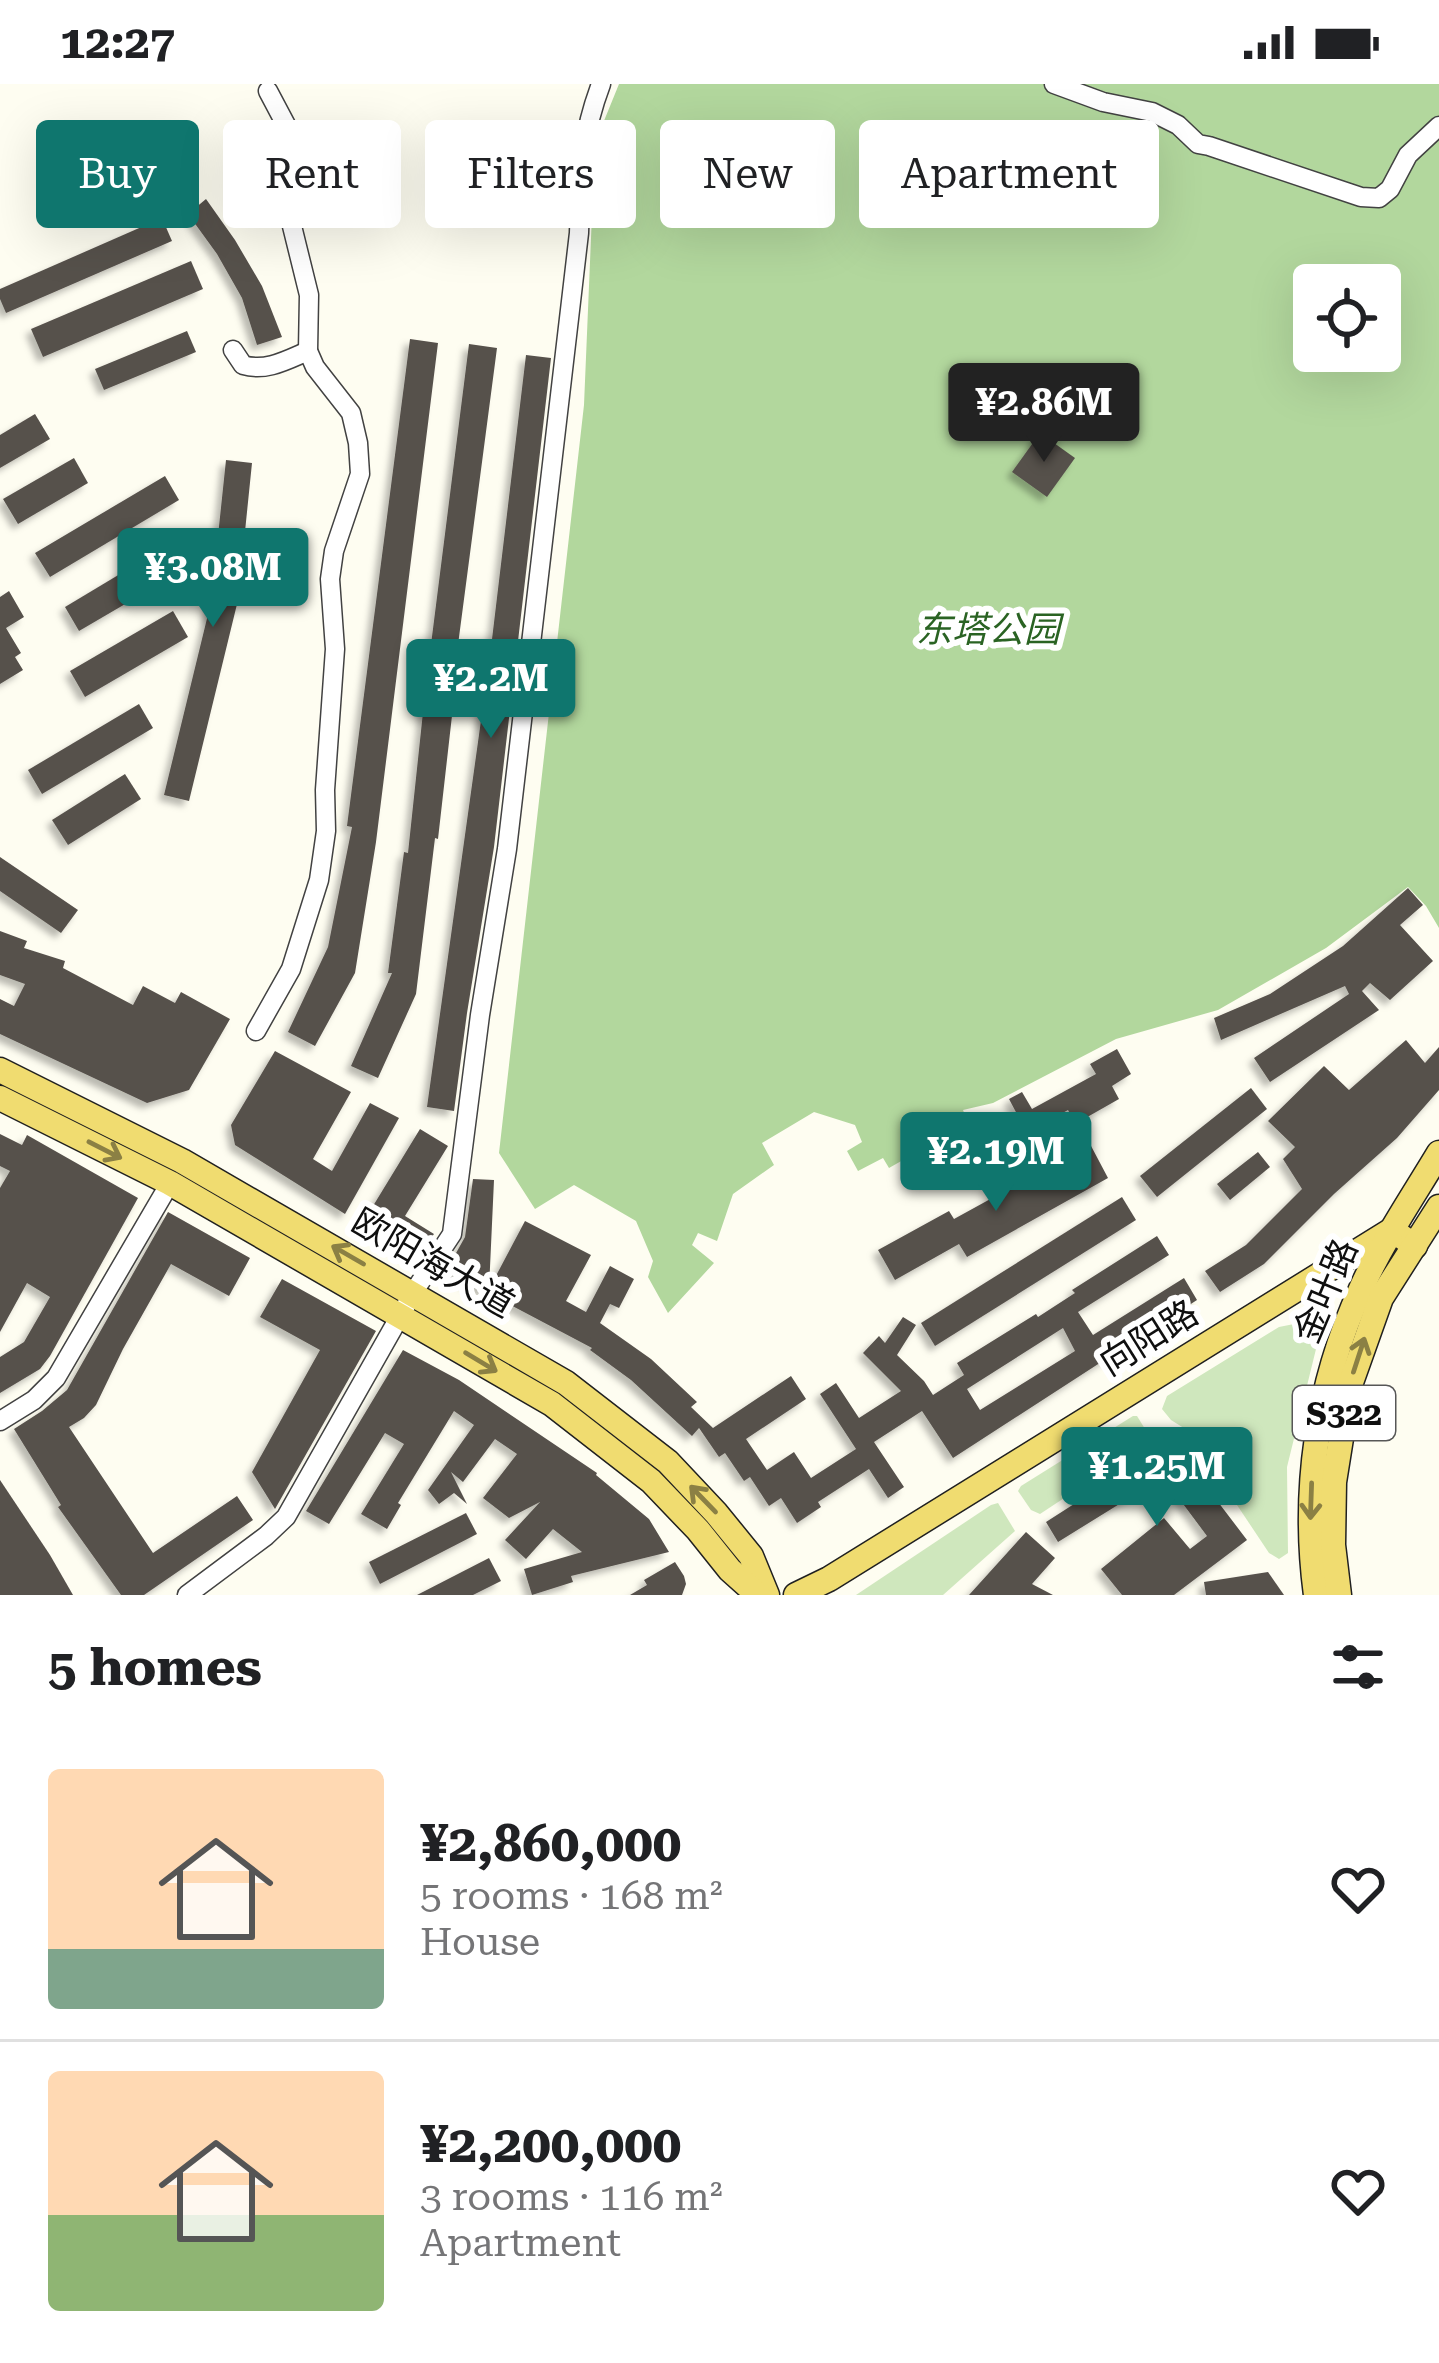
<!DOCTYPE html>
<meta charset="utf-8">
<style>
body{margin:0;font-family:"Roboto Serif","Noto Sans SC",serif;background:#f2f2f2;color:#202124;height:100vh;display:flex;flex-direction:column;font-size:45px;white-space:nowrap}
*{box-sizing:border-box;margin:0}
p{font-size:39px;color:#757577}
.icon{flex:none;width:66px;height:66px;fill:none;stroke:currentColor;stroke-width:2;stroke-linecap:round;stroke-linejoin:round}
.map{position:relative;height:1511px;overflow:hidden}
.details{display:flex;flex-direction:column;background:#fff;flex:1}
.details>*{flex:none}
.guide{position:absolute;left:36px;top:36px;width:1368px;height:108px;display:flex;gap:24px}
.buttons{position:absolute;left:1293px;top:180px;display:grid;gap:24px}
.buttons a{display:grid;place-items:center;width:108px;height:108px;border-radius:12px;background:#fff;box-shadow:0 12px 48px #0002;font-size:60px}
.price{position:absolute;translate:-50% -102px;padding:0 27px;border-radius:12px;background:#0f766e;color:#fff;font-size:39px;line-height:78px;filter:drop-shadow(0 3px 6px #0008)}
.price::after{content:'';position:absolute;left:50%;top:72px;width:36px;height:27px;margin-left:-18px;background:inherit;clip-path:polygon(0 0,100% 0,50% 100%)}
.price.on{background:#222;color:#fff}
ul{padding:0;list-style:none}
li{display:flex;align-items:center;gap:36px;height:300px;padding:0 48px}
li+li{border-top:3px solid #e0e0e0}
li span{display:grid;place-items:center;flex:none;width:336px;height:240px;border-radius:12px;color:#555}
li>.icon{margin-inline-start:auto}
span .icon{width:144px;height:144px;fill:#fffc;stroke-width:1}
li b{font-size:51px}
h2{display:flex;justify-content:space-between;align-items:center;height:144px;padding:0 48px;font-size:51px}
.chip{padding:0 42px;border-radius:12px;background:#fff;box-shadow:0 12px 48px #0002;font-size:42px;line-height:108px}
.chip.on{background:#0f766e;color:#fff}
.status{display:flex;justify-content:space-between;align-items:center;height:84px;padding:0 60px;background:#fff;direction:ltr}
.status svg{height:33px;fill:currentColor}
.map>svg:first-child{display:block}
.green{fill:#cfe7bd}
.forest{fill:#b2d79d;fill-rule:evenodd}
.building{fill:#57514c;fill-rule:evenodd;filter:url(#shadow)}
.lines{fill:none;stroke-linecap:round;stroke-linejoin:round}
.minor-casing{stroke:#424242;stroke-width:21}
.major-casing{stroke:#202020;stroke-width:27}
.minor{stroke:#fff;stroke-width:18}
.major{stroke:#f0dc70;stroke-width:24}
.oneway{stroke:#8b8044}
.labels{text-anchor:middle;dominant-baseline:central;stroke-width:12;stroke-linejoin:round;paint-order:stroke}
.shield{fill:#fff;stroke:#575757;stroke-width:3}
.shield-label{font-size:33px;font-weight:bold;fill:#0f0f0f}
.park-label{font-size:36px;font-style:italic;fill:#2a6323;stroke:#fff}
.street-label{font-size:36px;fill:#0f0f0f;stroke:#fff}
</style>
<div class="status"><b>12:27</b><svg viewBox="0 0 49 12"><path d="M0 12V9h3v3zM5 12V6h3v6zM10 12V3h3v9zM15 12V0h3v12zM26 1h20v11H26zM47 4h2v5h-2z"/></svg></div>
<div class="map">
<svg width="1439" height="1511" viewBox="0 0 1439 1511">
<defs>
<filter id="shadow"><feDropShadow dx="-5.5" dy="5.5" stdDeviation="3" flood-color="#0004"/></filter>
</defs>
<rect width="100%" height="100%" fill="#fefdf1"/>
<g class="green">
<path d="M1294,1240C1308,1241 1315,1246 1317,1261L1287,1383L1288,1469L1279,1475L1269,1469L1187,1346L1171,1336L1162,1325L1167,1312L1279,1243Z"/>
<path d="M1133,1332H1137L1150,1353L1149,1358L1040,1430L1031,1426L1018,1407L1021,1402Z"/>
<path d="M998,1419L1015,1447L943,1511H856L991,1421Z"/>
</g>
<path class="forest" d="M619,0H1439V844L1426,822L1408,803L1326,864L1218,926L1116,955L993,1019L963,1026L968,1039L889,1084L883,1074L858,1087L847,1067L862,1058L855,1041L814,1028L762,1059L774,1081L733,1110L717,1157L698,1149L692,1161L714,1179L668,1229L648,1193L653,1177L636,1137L574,1101L535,1125L499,1069L584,321L595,59ZM1314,201H1380V267H1314Z"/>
<g class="building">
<path d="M206,115L235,156L262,202L282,253L257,261L242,214L217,170L188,130Z"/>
<path d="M162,134L172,157L6,229L0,215V205Z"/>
<path d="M191,177L203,205L43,273L31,245Z"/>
<path d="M187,247L196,268L104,306L95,285Z"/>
<path d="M410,255L438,259L376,758L355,889L315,962L288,948L328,863L352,743L347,742Z"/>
<path d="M469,260L497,264L451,614H454L438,755L435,754L416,910L378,994L351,982L392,889H388L404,768L408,769L426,600Z"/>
<path d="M526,271L551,274L494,763L467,929L454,1027L427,1023L490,572Z"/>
<path d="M35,330L50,355L0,384V351Z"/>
<path d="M1040,349L1075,374L1047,413L1012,388Z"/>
<path d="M74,374L88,399L18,440L3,415Z"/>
<path d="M226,376L252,379L238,516L189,717L164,711L211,518Z"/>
<path d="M165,392L179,416L50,493L35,469Z"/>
<path d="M165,463L180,488L79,547L65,523Z"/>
<path d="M9,507L24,533L6,544L21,569L15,573L23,586L0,600V513Z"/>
<path d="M173,527L188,553L85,613L70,587Z"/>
<path d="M139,620L153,644L42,710L28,686Z"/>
<path d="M125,690L141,715L68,761L52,736Z"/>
<path d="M0,773L78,826L61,849L0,807Z"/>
<path d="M1408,804L1423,821L1400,841L1433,877L1390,916L1370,899L1362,907L1379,926L1270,998L1254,974L1349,910L1345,902L1221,956L1214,934L1270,910L1343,862Z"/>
<path d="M0,847L27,857L24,864L65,877L63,884L133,921L143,902L175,919L181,908L230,935L189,1006L147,1019L0,950V915L14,922L25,900L0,891Z"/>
<path d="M1406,956L1425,979L1439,963V1006L1397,1054L1334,1110L1264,1180L1220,1208L1205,1187L1246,1161L1302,1105L1283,1075L1295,1063L1268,1037L1324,982L1349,1006Z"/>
<path d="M1117,965L1131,990L1112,1002L1119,1015L1075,1040L1068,1026L1027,1049L1009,1015L1022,1008L1032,1025L1096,990L1090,980Z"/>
<path d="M275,967L351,1008L313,1075L332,1087L370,1019L399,1034L345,1130L235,1061L231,1041Z"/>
<path d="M1251,1004L1267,1025L1157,1113L1140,1092Z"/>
<path d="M420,1045L448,1062L405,1132L434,1150L416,1174L362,1140Z"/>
<path d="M0,1050L22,1061L27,1051L138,1114L50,1272L40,1285L0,1309V1273L24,1258L50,1213L27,1199L0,1248V1104L10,1087L0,1082Z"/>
<path d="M1090,1060L1108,1094L967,1173L959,1160L895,1196L878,1166L949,1127L954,1135Z"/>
<path d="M1258,1068L1270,1083L1230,1116L1217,1100Z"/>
<path d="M473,1095L494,1096L489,1205L525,1137L591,1171L566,1217L586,1228L610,1182L634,1195L619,1224L610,1220L600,1239L651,1275L697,1318L691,1323L713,1344L791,1292L806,1315L746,1355L767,1386L794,1368L811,1394L856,1365L820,1310L836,1299L859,1334L901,1307L863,1269L879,1252L885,1259L903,1233L916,1241L897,1271L924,1297L933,1311L964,1291L957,1279L1036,1230L1038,1233L1075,1209L1072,1206L1157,1152L1169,1171L1078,1228L1093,1251L1184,1194L1197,1216L953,1374L922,1327L874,1358L904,1403L888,1414L869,1385L818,1418L821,1423L797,1439L781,1414L769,1422L750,1393L744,1397L725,1369L719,1373L699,1344L692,1352L631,1296L590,1266L592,1264L446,1187L465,1153ZM1063,1244L1075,1267L980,1326L967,1305Z"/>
<path d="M1122,1113L1136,1136L935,1262L921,1239Z"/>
<path d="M168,1128L250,1174L229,1212L171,1180L123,1265L96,1321L84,1334L69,1343L153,1469L237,1412L253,1436L144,1511H121L58,1423L61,1421L14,1345L42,1327L67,1306Z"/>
<path d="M282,1195L376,1247L275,1425L252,1388L320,1266L260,1233Z"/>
<path d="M403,1266L459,1296L597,1389L596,1391L649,1435L669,1468L571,1492L573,1498L532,1511L524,1485L582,1468L553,1445L526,1475L505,1456L540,1418L509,1434L483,1414L517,1370L495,1355L463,1398L451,1388L467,1420L454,1409L439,1420L428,1406L474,1341L454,1327L398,1419L401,1421L387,1445L361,1430L404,1360L385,1349L329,1440L306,1427Z"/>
<path d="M1152,1365L1177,1374L1196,1389L1247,1456L1174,1511H1122L1101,1485L1164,1434L1190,1465L1207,1452L1163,1393L1058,1458L1046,1438L1124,1388L1122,1385Z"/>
<path d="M0,1396L50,1471L73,1511H0Z"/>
<path d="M466,1429L477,1450L380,1500L369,1478Z"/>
<path d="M1026,1448L1055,1474L1032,1500L1053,1511H969Z"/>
<path d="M489,1474L501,1497L473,1511H417Z"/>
<path d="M675,1478L684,1492L686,1500L682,1511H630L647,1501L644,1496Z"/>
<path d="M1268,1488L1284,1511H1206L1204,1498Z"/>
</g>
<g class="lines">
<defs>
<g id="minor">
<path d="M1054,0L1103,18L1152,28L1178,41L1198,60L1209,62L1361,113L1379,114L1390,105L1408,71L1439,42"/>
<path d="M233,266L243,281C266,288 287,276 308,267"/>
<path d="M256,947L291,885L319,796L326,747L325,706L335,565L330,495L334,467L360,390L358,359L351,329L315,283L308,267L309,211L291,138L289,106L291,72L286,41L268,7"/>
<path d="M0,1337L34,1316L56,1294L170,1099"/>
<path d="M187,1511L266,1452L286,1433L413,1209L452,1150L480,931L507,765L579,149C581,91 580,56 601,0"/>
</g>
<g id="major">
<path d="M0,986L182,1077L566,1299L668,1378L716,1429L751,1472L767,1511"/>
<path d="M0,1014L170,1099L552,1320L651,1397L698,1446L730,1486L758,1511"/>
<path d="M796,1511L829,1495L1392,1146L1415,1162"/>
<path d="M1316,1511C1302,1407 1317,1301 1361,1205C1382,1158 1412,1114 1439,1069"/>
<path d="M1339,1511L1333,1461L1334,1398L1349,1304L1381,1214L1439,1123"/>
</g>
</defs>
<use href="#minor" class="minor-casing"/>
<use href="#major" class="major-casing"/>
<use href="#minor" class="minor"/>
<use href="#major" class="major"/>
</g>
<defs><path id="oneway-shaft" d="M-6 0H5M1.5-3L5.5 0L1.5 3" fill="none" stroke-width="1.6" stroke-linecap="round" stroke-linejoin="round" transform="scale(3)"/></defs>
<g class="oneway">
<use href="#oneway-shaft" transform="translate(105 1066) rotate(27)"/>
<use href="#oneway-shaft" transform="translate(348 1171) rotate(-150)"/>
<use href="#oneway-shaft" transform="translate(1359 1271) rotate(-72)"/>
<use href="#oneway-shaft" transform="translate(481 1278) rotate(31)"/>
<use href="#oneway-shaft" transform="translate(703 1415) rotate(-134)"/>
<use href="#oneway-shaft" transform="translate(1311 1417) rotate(92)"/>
</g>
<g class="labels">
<rect class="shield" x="1293" y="1302" width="102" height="54" rx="9"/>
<g class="shield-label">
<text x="1344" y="1329">S322</text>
</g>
<g class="park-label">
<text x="988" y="546">东塔公园</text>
</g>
<g class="street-label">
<text transform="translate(433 1179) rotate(30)">欧阳海大道</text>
<text transform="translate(1326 1207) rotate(-67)">金叶路</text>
<text transform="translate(1149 1254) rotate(-32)">向阳路</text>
</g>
</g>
</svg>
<div class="buttons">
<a><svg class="icon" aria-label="locate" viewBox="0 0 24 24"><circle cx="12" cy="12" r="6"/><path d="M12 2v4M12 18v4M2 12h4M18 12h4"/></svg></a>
</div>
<b class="price on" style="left:1044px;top:381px">¥2.86M</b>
<b class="price" style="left:213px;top:546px">¥3.08M</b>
<b class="price" style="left:491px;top:657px">¥2.2M</b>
<b class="price" style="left:996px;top:1130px">¥2.19M</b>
<b class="price" style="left:1157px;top:1445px">¥1.25M</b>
<div class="guide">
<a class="chip on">Buy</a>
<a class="chip">Rent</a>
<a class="chip">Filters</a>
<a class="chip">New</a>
<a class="chip">Apartment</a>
</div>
</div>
<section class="details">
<h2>5 homes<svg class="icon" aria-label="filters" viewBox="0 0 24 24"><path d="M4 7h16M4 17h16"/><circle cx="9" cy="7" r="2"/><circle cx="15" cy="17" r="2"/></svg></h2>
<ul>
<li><span style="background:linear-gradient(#ffd9b3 75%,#7fa58c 0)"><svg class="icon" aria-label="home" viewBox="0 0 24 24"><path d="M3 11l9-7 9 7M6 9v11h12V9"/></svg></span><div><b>¥2,860,000</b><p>5 rooms · 168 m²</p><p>House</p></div><svg class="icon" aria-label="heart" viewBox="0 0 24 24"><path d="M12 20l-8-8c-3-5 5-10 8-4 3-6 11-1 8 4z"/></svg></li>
<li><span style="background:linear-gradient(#ffd9b3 60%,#8fb573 0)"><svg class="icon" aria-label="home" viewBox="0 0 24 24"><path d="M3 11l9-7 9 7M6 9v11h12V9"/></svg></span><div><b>¥2,200,000</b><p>3 rooms · 116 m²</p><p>Apartment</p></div><svg class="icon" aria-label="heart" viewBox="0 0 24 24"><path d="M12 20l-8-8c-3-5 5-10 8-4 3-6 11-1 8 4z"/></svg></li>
</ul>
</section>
